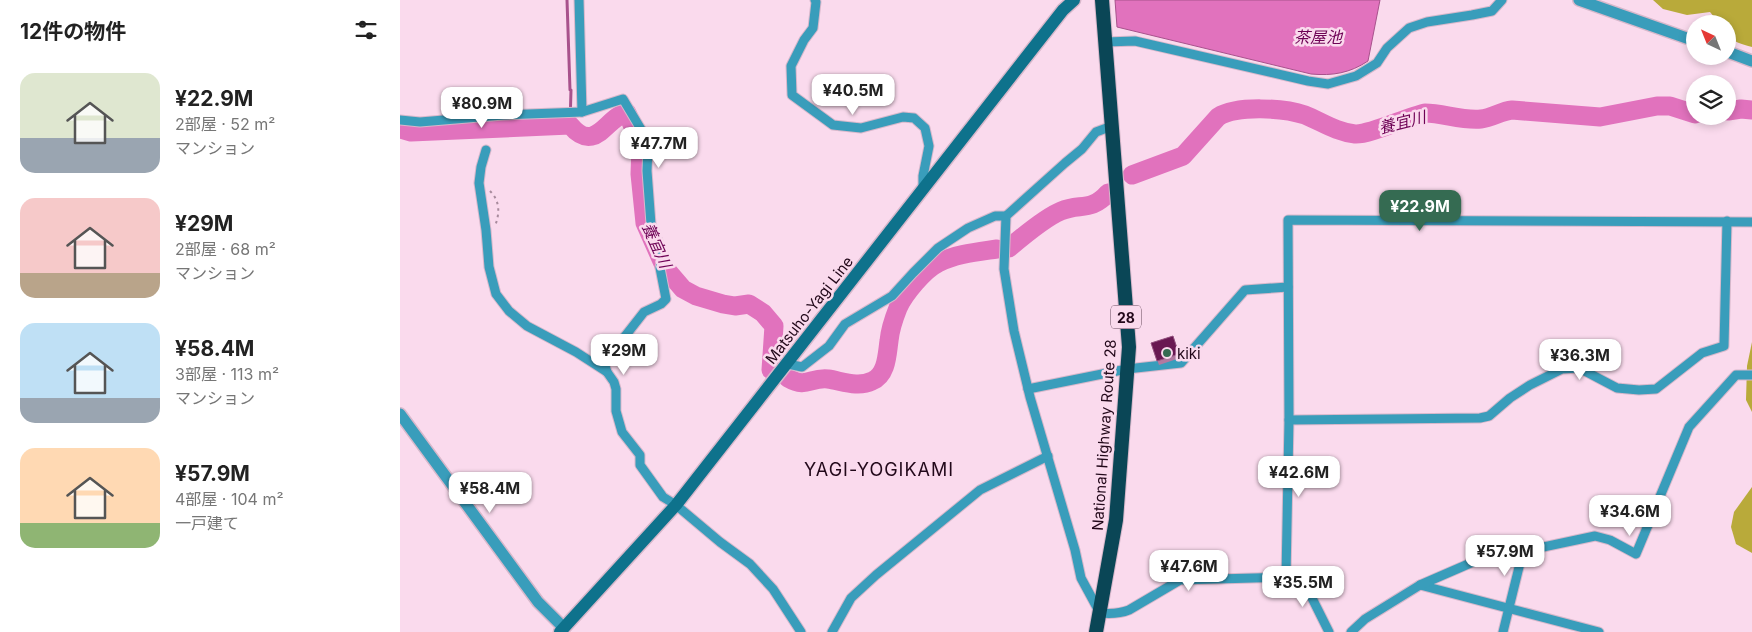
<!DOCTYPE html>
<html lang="ja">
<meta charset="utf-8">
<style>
body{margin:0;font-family:Inter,"Noto Sans JP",sans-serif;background:#f6f6f6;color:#222;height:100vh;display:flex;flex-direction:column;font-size:19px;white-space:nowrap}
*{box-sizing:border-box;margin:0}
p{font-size:16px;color:#767676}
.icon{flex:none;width:28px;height:28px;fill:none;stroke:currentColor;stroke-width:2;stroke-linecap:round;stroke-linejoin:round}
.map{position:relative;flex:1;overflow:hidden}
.details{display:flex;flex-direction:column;background:#fff;width:400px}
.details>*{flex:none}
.needle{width:32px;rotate:317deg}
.fabs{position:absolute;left:1286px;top:15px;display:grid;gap:10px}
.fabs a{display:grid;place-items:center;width:50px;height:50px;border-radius:50%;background:#fff;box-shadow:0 2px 8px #0003;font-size:25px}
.price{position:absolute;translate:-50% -42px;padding:0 11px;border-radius:10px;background:#fff;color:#222;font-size:16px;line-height:32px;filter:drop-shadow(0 1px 2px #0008)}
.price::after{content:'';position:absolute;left:50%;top:30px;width:15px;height:11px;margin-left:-8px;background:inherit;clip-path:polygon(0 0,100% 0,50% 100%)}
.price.on{background:#356b52;color:#fff}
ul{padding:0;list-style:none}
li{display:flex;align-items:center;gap:15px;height:125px;padding:0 20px}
li span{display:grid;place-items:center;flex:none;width:140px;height:100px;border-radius:15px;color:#555}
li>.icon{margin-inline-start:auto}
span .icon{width:60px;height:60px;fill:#fffc;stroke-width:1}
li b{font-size:21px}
h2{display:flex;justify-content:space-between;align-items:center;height:60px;padding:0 20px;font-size:21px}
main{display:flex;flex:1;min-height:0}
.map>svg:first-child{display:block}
.forest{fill:#b9aa3a}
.water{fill:#e172bd;stroke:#a8528c}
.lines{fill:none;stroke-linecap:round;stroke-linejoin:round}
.stream{stroke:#a8528c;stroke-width:3}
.river{stroke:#e172bd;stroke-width:19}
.minor-casing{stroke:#d7b8cb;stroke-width:11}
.tertiary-casing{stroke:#d7b8cb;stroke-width:14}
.secondary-casing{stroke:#d7b8cb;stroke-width:15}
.trunk-casing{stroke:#d7b8cb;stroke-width:16}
.path{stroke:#a88b9d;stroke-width:2;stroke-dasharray:2.5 4;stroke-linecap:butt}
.minor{stroke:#399dbb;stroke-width:9}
.tertiary{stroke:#399dbb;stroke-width:11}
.secondary{stroke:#0e728c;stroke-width:12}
.trunk{stroke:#0a4656;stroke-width:14}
.wall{fill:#b279a0}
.building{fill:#691852;stroke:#945280}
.poi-dot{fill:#356b52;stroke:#fadaed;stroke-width:2}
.labels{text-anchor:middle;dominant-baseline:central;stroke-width:5;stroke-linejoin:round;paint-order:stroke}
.shield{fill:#fadaed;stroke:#634759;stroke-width:1}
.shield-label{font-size:14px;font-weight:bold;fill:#22081a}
.street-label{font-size:15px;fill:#22081a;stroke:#fadaed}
.poi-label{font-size:15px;fill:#22081a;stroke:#fadaed;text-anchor:start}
.water-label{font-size:16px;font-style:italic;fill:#6e0255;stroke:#fadaed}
.quarter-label{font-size:18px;letter-spacing:1px;fill:#22081a;stroke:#fadaed}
</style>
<main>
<section class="details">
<h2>12件の物件<svg class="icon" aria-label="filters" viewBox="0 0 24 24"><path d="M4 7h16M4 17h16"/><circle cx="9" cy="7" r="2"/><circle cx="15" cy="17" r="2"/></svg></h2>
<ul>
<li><span style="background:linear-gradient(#dfe7d0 65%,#9aa5b1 0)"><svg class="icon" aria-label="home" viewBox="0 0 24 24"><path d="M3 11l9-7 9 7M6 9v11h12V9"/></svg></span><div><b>¥22.9M</b><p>2部屋 · 52 m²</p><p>マンション</p></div></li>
<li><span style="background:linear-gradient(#f6c9c9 75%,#b9a48a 0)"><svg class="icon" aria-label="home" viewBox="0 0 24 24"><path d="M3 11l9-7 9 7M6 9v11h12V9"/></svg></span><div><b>¥29M</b><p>2部屋 · 68 m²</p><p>マンション</p></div></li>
<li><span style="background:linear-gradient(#bfe0f5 75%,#9aa5b1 0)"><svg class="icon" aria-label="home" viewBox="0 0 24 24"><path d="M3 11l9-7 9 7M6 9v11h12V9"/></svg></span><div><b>¥58.4M</b><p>3部屋 · 113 m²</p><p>マンション</p></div></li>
<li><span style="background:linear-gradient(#ffd9b3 75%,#8fb573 0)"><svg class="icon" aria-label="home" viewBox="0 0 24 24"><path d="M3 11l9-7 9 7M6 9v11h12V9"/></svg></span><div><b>¥57.9M</b><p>4部屋 · 104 m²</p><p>一戸建て</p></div></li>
</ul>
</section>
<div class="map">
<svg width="1352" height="632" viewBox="0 0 1352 632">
<rect width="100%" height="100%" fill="#fadaed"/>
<g class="forest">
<path d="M1253,0H1352V47C1337,43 1328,41 1328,24H1320L1310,12L1287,15L1263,9Z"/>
<path d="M1352,342V412L1346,400L1347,366Z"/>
<path d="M1352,487V553L1336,544L1331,527L1334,512Z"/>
</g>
<path class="water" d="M715,0H980L968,61C950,73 933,76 911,74L717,27Z"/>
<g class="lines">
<path class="stream" d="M167,0L170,90H171L170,125"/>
<g class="river">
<path d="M1328,111L1341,109L1352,110"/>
<path d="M0,129L11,132L170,125C196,156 207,115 227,113L241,145L240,174L245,223L265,268L283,289L296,296L323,304L335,306L349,304L363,313L374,326L371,370"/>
<path d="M732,175L783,156L818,117C837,105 884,108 905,115C922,122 936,132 955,134C969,135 1007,117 1025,113C1043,113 1062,121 1081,119C1092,118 1101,111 1112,110L1200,117L1257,106H1270L1295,114"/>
<path d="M609,248C622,237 646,217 661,211C680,203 691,212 708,193"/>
<path d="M388,378C407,389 410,377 428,379C442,381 458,388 472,381C487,375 487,354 489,341C490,330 494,318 498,308C504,294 525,269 538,263C556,254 577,252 597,249"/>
</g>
<defs>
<g id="minor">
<path d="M179,0L182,112"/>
<path d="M415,0L416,2L413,28L404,40L391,66L392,95L433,125L461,128L503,117L514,118L525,128L529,146L523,176V189"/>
<path d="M706,42L735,41L908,81L928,84L956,76L977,63L987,48L1009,28L1027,22L1072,15L1092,11L1102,0"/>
<path d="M0,120L20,122L103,115L182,112L223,99L245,136L248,147L247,171L251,224L263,254L260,268L266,299L261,304L244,312L204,363L207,372L214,382L216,389V411L222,432L240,455V465L263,497L276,505L320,542L350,564L373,589L401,632"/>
<path d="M712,126L696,132L682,149L665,163L606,216L604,269L614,331L630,397L675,550L681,578L700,613C710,614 719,614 729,610L780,580L886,577L909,592L929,632"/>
<path d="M86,150L81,167L79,183L86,230L89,267L96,294L109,311L127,326L176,352L207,372"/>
<path d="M388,364L402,367L429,346L445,324L492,296L513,273L538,248L568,228L595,216H606"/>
<path d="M628,389L727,369L781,363L845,290L888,287"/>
<path d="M889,420L1080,418L1089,416L1110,398L1130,385L1162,369L1179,368L1217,388L1239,390L1256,389L1302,353L1324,346L1327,221"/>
<path d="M886,577L889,420L888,220L1352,222"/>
<path d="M1020,585L1199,632"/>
<path d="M432,632L451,598L476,575L580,490L648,456"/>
<path d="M951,632L965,619L1020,585L1073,562L1195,536L1210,540L1236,554L1289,427L1336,375H1352"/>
<path d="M1103,632L1123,551"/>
</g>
<g id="tertiary">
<path d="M1179,0L1295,41"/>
<path d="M1328,52L1352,61"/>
<path d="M0,414L138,602L164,628"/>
</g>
<path id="secondary" d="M160,632L276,505L663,10L674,0"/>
<path id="trunk" d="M696,632L716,520L729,347L702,0"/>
</defs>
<use href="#minor" class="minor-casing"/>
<use href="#tertiary" class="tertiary-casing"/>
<use href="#secondary" class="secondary-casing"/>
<use href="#trunk" class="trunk-casing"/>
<path class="path" d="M90,191C100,201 100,213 95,226"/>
<use href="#minor" class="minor"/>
<use href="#tertiary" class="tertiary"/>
<use href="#secondary" class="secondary"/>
<use href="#trunk" class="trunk"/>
</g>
<path class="wall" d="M773,336L780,358L759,365L751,343Z"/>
<path class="building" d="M773,336L779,354L757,361L751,343Z"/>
<circle class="poi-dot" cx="767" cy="353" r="5"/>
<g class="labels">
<rect class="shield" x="711" y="305.5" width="30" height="23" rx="4"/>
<g class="shield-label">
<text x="726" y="317">28</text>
</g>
<g class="street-label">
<text transform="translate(409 310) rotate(-52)">Matsuho-Yagi Line</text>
<text transform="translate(704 435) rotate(-86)">National Highway Route 28</text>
</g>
<g class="poi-label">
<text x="777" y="353">kiki</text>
</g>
<g class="water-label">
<text x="918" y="37">茶屋池</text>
<text transform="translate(1002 122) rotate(-14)">養宜川</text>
<text transform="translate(257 245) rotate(66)">養宜川</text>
</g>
<g class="quarter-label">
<text x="479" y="469">YAGI-YOGIKAMI</text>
</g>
</g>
</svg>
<div class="fabs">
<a><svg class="needle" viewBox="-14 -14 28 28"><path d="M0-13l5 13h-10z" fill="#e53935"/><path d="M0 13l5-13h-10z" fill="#767676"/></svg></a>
<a><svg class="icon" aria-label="layers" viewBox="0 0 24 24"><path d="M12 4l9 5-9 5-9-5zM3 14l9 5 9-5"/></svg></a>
</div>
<b class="price" style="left:453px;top:116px">¥40.5M</b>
<b class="price" style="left:82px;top:129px">¥80.9M</b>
<b class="price" style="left:259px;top:169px">¥47.7M</b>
<b class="price on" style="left:1020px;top:232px">¥22.9M</b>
<b class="price" style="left:224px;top:376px">¥29M</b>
<b class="price" style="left:1180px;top:381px">¥36.3M</b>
<b class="price" style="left:899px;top:498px">¥42.6M</b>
<b class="price" style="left:90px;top:514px">¥58.4M</b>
<b class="price" style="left:1230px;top:537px">¥34.6M</b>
<b class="price" style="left:1105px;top:577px">¥57.9M</b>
<b class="price" style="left:789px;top:592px">¥47.6M</b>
<b class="price" style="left:903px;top:608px">¥35.5M</b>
</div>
</main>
